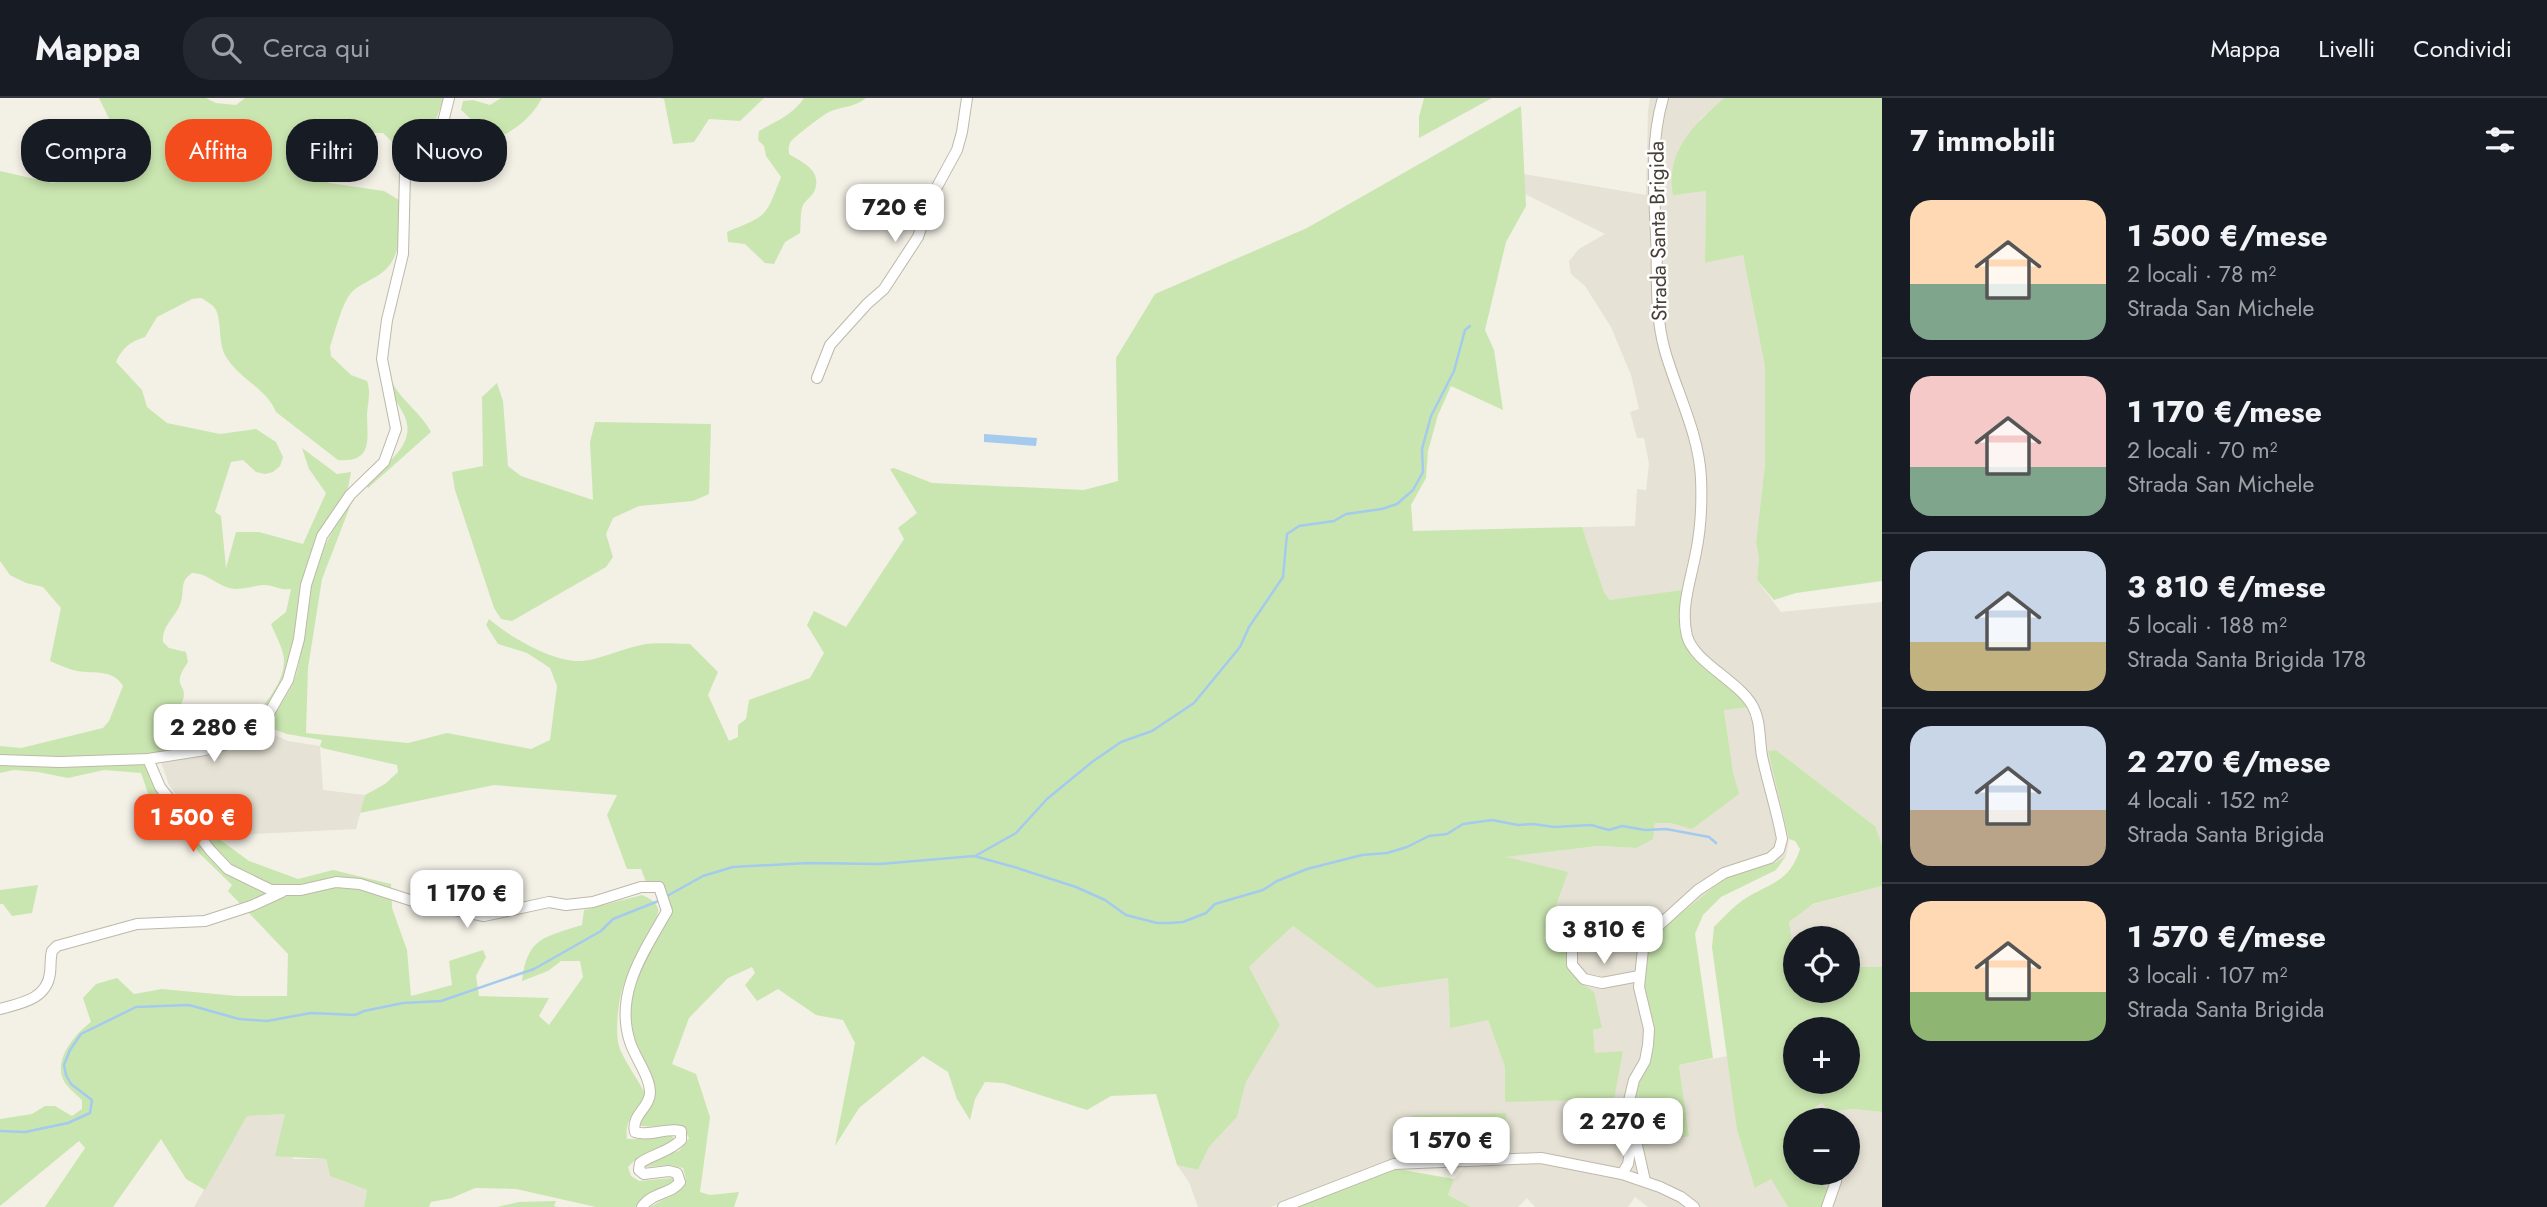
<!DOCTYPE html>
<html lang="it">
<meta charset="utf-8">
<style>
body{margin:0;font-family:Jost,sans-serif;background:#242831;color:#f1f3f6;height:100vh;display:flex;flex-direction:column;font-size:26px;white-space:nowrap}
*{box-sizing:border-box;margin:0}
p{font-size:23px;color:#9ea1a6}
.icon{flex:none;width:38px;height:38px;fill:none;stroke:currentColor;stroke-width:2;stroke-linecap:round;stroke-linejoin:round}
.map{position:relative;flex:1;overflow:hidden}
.sheet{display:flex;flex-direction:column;background:#171b24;width:665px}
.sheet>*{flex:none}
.banner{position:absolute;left:21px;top:21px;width:665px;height:63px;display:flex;gap:14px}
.controls{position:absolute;left:1783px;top:828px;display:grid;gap:14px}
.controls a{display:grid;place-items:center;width:77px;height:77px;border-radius:50%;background:#171b24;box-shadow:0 4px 10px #0003;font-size:35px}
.price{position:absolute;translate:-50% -60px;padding:0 16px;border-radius:14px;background:#fff;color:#222;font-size:23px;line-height:46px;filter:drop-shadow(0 2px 4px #0008)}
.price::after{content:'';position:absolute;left:50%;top:42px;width:21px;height:16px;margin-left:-10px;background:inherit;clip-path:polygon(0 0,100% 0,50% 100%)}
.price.selected{background:#f34d1d;color:#fff}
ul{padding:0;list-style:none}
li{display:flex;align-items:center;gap:21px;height:175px;padding:0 28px}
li+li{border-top:2px solid #363941}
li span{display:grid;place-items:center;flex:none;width:196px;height:140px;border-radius:21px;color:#555}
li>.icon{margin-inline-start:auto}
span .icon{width:84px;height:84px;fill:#fffc;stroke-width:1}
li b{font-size:30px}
h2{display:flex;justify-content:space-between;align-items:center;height:84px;padding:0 28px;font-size:30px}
.pill{padding:0 24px;border-radius:28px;background:#171b24;box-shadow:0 4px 10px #0003;font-size:24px;line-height:63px}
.pill.selected{background:#f34d1d;color:#fff}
header{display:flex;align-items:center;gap:42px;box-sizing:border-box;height:98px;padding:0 35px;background:#171b24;border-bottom:2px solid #363941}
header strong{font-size:33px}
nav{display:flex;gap:38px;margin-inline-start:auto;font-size:24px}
.search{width:490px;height:63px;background:#242831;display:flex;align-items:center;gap:18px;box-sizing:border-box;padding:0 24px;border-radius:28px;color:#9ea1a6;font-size:26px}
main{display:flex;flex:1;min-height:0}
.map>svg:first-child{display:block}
.residential{fill:#e6e2d5}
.green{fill:#cae6b0;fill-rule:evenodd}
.water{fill:#a4caee}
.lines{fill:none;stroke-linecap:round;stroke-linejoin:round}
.stream{stroke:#a4caee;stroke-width:2.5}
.street-casing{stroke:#beb8a9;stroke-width:12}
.street{stroke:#fff;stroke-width:10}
.labels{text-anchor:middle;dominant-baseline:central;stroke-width:5;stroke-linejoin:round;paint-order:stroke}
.street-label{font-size:21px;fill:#454036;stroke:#fff}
</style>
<header>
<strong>Mappa</strong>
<div class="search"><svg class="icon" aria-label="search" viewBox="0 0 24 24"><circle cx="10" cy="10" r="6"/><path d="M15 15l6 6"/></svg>Cerca qui</div>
<nav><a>Mappa</a><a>Livelli</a><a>Condividi</a></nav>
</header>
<main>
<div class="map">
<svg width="1882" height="1109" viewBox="0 0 1882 1109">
<rect width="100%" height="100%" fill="#f3f0e6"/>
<g class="residential">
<path d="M1650,0H1724L1700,21L1673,96L1706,93L1705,165L1743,157L1765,269V366L1756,445L1759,460L1757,482L1781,514L1882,504V747L1874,727L1776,652L1768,653L1789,741L1786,758L1778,764L1726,779L1657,835L1645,894L1654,926L1651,962L1638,986L1689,1037L1679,967L1728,958L1737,1032L1756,1090L1771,1080L1788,1109H1648L1635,1099L1628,1109H1535L1527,1100L1518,1109H1471L1448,1097L1454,1081L1466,1067H1498L1507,1064L1506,1016L1406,1025L1405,1053L1396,1061L1271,1109H1198L1189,1084L1177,1067L1198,1072L1209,1049L1237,1019L1246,984L1280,927L1249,869L1293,828L1377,890L1448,880L1450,929L1488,922L1505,969L1506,1004L1622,953L1595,956L1593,932L1602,930L1574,881L1567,859L1543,841L1503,759L1598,748L1636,750L1655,725H1671L1738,695L1733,674L1724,611L1748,609L1701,564L1684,545L1679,522L1610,502L1604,494L1582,429L1635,428L1637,391L1646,392L1649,366L1644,340H1637L1630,314L1639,311L1631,277L1611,229L1585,188L1571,176L1569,163L1579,151L1605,136L1525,96L1524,76L1646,97L1648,13Z"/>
<path d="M261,631L288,643L320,648L323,692L365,697L356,731L215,738L190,714L169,687L161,664L208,658L241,647Z"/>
<path d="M1882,788V869L1860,871L1848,869V840H1796L1795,860L1789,824L1811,807Z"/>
<path d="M1823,1005L1830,1014L1853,1011L1882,1014V1109H1822L1819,1075L1848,1074V1022H1795Z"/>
<path d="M286,1016L293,1061H326L330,1078L367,1092L364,1109H194L247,1018Z"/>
</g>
<g class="green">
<path d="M99,0H206L216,5L236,7L245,0H444L434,26L411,53H402L383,35H357L328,53L322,61L323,78L329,85L384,93L399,102C399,126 404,156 384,173C375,181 361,185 352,194C342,204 335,234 330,249L331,258L351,277L367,283C371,294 368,304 367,316C367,340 374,365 338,362L276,314C266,289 239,282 225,257C218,244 222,218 214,209C211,206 205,202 201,200L192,201L157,219L145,239C131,243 122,250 116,264L142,292L147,309L167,325L220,336L256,331L276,344L283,359L280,368L273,374L265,376L256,374L243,362L231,364L215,414L221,418L226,470L236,434H259L303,446L326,395L309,371L302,350L337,376L351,374L348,390L319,437L287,581L257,625L235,641L169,656L0,661V648L21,650L103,630L109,623L123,588C113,571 95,576 77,573C68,571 59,567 50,563L61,510L43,489L26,485L10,477L0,463V73L53,85L105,72L118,60V39ZM192,475C207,475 215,486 229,490C240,493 252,488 263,487C273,486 280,493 291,491L286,514L271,526C275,536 284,552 284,562C284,591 255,617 236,635L227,630L200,636L173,638L167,627C172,620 180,610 183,602C188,585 170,590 188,564L186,554L169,550L163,544C162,526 176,520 181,504C185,491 179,484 192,475Z"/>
<path d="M501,0H542C531,22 501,46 476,42L474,24L461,12L463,3L473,2L490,7Z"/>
<path d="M661,0H764L740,23L709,21L694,44L673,46L664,1Z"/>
<path d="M804,0H866C854,10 842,8 829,14C824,16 791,41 790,45C788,49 789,52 789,56C804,65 823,73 814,94C811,99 806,102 803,107C800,114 801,127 800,135L785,144L774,166L765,165L745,146L728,144L727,134C768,117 765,120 781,79L766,58L764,48L758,42L759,33C776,23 793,17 804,0Z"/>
<path d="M1424,0H1492L1419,40V19Z"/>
<path d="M1724,0H1882V483L1796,495L1774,502L1757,482L1759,460L1756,445L1765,366V269L1743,157L1705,165L1706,93L1673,97C1665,54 1694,26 1724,0Z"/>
<path d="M1521,8L1526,108L1506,144L1485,232L1494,252L1503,312L1451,288L1438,317L1428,353L1426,380L1411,407L1413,433L1582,429L1604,494L1610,502L1683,492C1682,501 1680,511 1679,520C1678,561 1727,580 1749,609L1724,612L1733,674L1739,696L1692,731L1671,725H1655L1653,741L1636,750L1598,748L1506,759L1568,774L1544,841L1569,846C1564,871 1573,880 1594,894L1602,930L1593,932L1595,955L1623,953L1614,1001L1505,1004V969L1488,922L1450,930L1448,880L1377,890L1293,828L1249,869L1280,927L1246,984L1237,1019L1209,1049L1198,1072L1177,1067L1156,996L1111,998L1087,1012L1003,985L985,984L975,1001L970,1022L957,1001L948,974L923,958L859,1010L835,1048L855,945L843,922L816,917L778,891L757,903L745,887L755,875L752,869L728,880L689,920L672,966L696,976L710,1019L700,1094L710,1097L739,1094L734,1109H650L679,1093L686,1082L683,1070L670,1067L644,1069V1066L659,1058L679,1053L689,1040L682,1028C667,1025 652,1031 638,1027L655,996L633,943L628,915L636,879L665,822L660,796L644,790L646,784L641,771H627L607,717L617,697L494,687L360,715L365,697L385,686L398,674L397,667L322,650L320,648L322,642L287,636L265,628C275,614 287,599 294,583C302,560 303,538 306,514C313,469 324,442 351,406L322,481L308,570L306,635L408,645L447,635L531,651L550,642L557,588L550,570L527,555L498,546L486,527L489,521C510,539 554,565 582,563C602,561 621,551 641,547C656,544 674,546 690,546L718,574L708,597L729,643L738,639V627L746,621L749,602L810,580L824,555L807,527L814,513L846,529L904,441L898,430L917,415L890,371L894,370L932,385L1084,392L1118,383L1116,260L1155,196L1307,130Z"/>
<path d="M497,285L503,303L508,368L521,378L593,402L590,344L595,324L711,326L709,396L693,403L639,408L613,420L606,436L613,459L606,469L512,523L501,521L494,510L455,392L452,374L483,368L482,299Z"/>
<path d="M393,286C403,304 421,315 431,334L368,390L366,385C384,367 417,347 405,319C400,308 393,300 391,289Z"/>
<path d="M1776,652L1875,728L1882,747V788L1813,806L1789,824L1795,860L1796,892H1848V869H1882V1014L1853,1011L1830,1014L1822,1005L1795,1022L1796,1074L1819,1075L1821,1083L1828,1092L1822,1109H1788L1771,1081L1755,1090L1737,1032L1712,849L1714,829C1723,820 1733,809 1743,802C1771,784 1789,785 1800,751L1795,743L1789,741L1768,653ZM1796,931H1848V984H1796Z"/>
<path d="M145,665L237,780L242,772L231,766L208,743L215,738L249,763L298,781L333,772L391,786L392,810L407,852L411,898L452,887L449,863L483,852L486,859L476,878L479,898L549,900L539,918L549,927L583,879L580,863H561L548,873L522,883C527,839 545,839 582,827L584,812L642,797C649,800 656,803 658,811C661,821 628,873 623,889C618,903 615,934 619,948C621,957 639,984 645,995C639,1014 624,1018 627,1041C643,1042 656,1038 672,1038L675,1042L635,1062L628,1069L631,1078L639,1083L672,1080L675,1084L638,1109H596L516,1091L475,1090L452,1100L431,1104L429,1109H364L367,1092L330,1078L326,1061L275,1058L285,1016L247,1018L205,1092L186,1081L161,1041L113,1109H45L85,1050L79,1043L0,1108V1021L32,1016L45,1008H55L72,1018L82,1011V1002C76,996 66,989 63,981C54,960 76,935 91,924L83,900L96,886L117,880L134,896L162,891L237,898H287L288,856L228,793L232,787L199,755L194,746L168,722L148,695L141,675L104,672L68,680L38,674L14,672L0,675V667Z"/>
<path d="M1786,758L1776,772L1721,799L1703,817L1695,836L1713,960L1679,967L1689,1038L1642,1048L1635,1003L1638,986L1651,962L1654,926L1645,894L1644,876L1648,852L1657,835L1726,779L1777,764Z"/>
<path d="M38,787L32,815L12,818L3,806H0V792Z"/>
<path d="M1506,1015L1507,1052L1405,1053L1406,1024L1413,1017Z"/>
<path d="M1397,1071L1454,1081L1448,1097L1471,1109H1293L1325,1095Z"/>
<path d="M556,1103L554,1108L557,1109H497L519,1104Z"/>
</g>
<path class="water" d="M984,336L1037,340L1036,348L984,344Z"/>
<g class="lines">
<g class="stream">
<path d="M977,757L1016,735L1047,701L1092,664L1121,644L1152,633L1194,605L1240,549L1249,529L1283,479L1287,436L1299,428L1334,423L1346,416L1382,411L1397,406L1413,392L1423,374L1422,351L1431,318L1454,273L1465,232L1470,228"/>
<path d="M1020,771L1076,789L1105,802L1126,817L1157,825H1169L1183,824L1206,815L1215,806L1263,792L1277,783L1307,771L1362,757L1387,755L1407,749L1429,738L1447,736L1463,726L1492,722L1518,727L1533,726L1554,729L1591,727L1609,732L1622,728L1645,732L1666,731L1709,739L1716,745"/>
<path d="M667,798L703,778L733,769L808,765L880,766L974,758L1018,770"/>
<path d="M0,1033L25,1034L68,1025L90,1015L92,1002L71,986L66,977L64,967L70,952L81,936L136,909L189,907L239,921L267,923L311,915L355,917L364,913L403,905L441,903L534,871L601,833L613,821L661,802"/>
</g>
<defs>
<g id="street">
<path d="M817,280L830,247L867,206L884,191L918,139L932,98L957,52L962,34L967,0"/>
<path d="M148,661L160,689L211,753L228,771L271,792H301L336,784L360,786L416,804L484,818L549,804L566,807L593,804L641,789H659L667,813C644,854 614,895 630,944C635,960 650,978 650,995C649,1011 631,1017 635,1034C650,1039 666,1029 681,1033V1042C669,1054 653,1056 640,1065L639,1072L644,1076L669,1073L677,1075L680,1084C672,1096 652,1094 642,1109"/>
<path d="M0,662L60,664L148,661L205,652L239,643L253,634L268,617L288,582L299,541L306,487L322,438L350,397L384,364L396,331L382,261L387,222L403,156L405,75L420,50L440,36L449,0"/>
<path d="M1572,847V867L1584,881L1602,885L1639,878"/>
<path d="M0,911C22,905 47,901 50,875C51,867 50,861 52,853L57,848L137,826L205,823L251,808L282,794"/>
<path d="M1622,1076L1628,1066L1632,1042"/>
<path d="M1645,1083L1628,1007L1634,982L1645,963L1648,947L1649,931L1639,889L1643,851L1656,830L1698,792L1724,775L1770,760L1779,752L1782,741C1777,713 1768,686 1762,658C1759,641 1761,622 1752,607C1737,582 1694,564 1687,538C1680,509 1691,482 1696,454C1701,430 1702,404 1701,380C1699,336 1677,295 1665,253C1654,214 1658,177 1656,137C1654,92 1650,44 1663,0"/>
<path d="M1283,1109L1394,1066L1541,1060L1622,1076L1660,1089L1681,1099L1694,1109"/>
<path d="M1827,1109L1836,1083"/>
</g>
</defs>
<use href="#street" class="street-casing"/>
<use href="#street" class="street"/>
</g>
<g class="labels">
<g class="street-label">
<text transform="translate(1658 133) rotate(-91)">Strada Santa Brigida</text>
</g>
</g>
</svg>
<div class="controls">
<a><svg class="icon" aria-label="locate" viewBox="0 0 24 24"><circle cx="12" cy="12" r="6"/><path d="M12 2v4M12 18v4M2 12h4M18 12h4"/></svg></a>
<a>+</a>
<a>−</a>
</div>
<b class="price" style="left:895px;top:146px">720 €</b>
<b class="price" style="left:214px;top:666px">2 280 €</b>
<b class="price selected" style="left:193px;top:756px">1 500 €</b>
<b class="price" style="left:467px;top:832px">1 170 €</b>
<b class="price" style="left:1604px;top:868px">3 810 €</b>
<b class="price" style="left:1623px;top:1060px">2 270 €</b>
<b class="price" style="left:1451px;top:1079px">1 570 €</b>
<div class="banner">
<a class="pill">Compra</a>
<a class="pill selected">Affitta</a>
<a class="pill">Filtri</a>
<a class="pill">Nuovo</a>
</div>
</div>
<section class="sheet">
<h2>7 immobili<svg class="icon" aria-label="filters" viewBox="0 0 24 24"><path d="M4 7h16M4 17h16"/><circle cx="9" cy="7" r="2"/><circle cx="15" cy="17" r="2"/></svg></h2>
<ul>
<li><span style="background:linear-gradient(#ffd9b3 60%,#7fa58c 0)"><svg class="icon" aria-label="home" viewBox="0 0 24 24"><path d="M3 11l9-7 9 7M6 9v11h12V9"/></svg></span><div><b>1 500 €/mese</b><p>2 locali · 78 m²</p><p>Strada San Michele</p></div></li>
<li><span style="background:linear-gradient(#f6c9c9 65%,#7fa58c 0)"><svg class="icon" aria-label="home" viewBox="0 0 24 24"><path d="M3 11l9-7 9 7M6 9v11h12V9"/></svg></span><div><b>1 170 €/mese</b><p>2 locali · 70 m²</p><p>Strada San Michele</p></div></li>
<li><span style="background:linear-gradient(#c9d6e8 65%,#c2b280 0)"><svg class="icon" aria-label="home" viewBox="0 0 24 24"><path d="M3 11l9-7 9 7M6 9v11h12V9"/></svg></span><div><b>3 810 €/mese</b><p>5 locali · 188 m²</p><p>Strada Santa Brigida 178</p></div></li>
<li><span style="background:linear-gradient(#c9d6e8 60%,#b9a48a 0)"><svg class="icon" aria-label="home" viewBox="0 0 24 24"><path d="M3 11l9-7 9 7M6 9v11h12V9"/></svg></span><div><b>2 270 €/mese</b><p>4 locali · 152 m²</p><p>Strada Santa Brigida</p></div></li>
<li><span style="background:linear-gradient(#ffd9b3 65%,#8fb573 0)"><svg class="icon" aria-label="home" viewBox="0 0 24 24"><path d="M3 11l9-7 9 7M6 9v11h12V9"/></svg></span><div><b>1 570 €/mese</b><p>3 locali · 107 m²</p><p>Strada Santa Brigida</p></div></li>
</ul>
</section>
</main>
